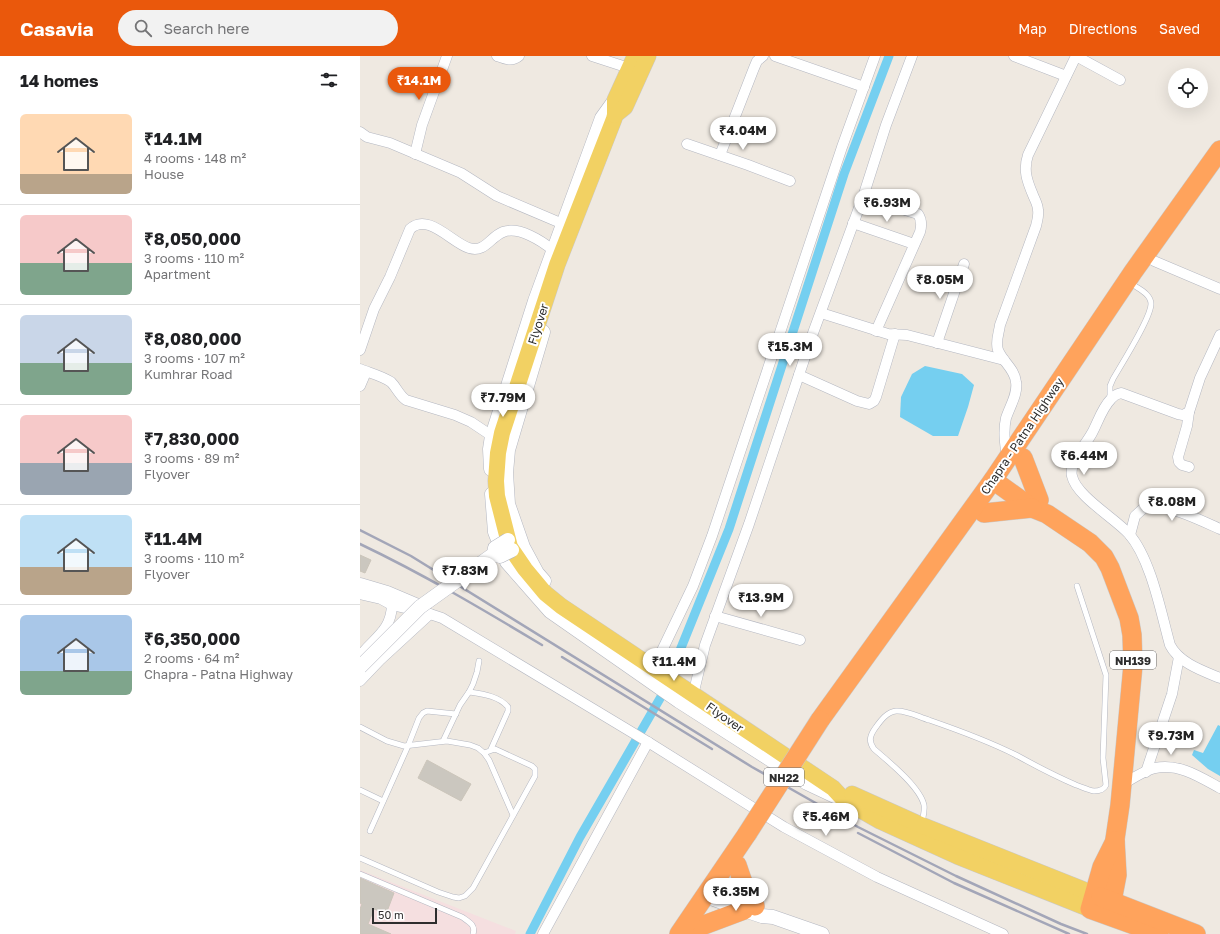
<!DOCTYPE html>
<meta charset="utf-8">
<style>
body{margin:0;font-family:"Golos Text",sans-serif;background:#f2f2f2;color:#202124;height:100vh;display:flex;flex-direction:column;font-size:15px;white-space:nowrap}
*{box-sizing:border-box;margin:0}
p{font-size:13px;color:#757577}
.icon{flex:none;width:22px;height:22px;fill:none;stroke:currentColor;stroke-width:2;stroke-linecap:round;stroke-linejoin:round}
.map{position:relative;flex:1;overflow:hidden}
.details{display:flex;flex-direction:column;background:#fff;width:360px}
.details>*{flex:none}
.buttons{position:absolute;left:808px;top:12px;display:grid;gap:8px}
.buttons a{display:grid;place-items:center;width:40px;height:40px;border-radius:50%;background:#fff;box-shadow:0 4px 16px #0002;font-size:20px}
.scale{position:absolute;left:12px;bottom:10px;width:65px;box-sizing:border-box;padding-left:4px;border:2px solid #2e2e2e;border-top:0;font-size:11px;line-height:14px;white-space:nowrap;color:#2e2e2e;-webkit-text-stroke:3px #fff;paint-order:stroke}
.price{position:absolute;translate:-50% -34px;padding:0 9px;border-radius:14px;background:#fff;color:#222;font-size:13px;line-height:26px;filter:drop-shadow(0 1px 2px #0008)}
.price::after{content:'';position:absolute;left:50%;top:24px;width:12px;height:9px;margin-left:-6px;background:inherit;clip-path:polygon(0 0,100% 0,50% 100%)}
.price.current{background:#ea580c;color:#fff}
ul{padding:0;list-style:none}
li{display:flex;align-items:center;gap:12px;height:100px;padding:0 20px}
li+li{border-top:1px solid #e0e0e0}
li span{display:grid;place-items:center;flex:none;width:112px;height:80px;border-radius:6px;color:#555}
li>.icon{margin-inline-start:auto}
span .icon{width:48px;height:48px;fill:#fffc;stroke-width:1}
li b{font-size:17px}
h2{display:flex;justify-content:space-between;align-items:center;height:48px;padding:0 20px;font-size:17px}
header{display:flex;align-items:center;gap:24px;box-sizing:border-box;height:56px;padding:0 20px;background:#ea580c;color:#fff}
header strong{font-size:19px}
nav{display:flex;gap:22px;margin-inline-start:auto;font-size:14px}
.search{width:280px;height:36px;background:#f2f2f2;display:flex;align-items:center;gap:10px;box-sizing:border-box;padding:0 14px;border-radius:22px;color:#757577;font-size:15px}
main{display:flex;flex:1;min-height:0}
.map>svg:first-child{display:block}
.medical{fill:#f5dfe0}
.water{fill:#75cff0}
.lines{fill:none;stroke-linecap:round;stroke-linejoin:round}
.canal{stroke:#75cff0;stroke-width:9}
.building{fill:#cbc7bf;stroke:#cbc5ba}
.lane-casing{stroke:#b4b7c1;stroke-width:6}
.street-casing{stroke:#b4b7c1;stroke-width:11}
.secondary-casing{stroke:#b4b7c1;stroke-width:15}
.primary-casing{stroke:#c9c9c9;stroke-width:17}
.highway-casing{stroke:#c9c9c9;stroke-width:20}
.lane{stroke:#fff;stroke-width:5}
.street{stroke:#fff;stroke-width:10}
.secondary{stroke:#fff;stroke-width:14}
.primary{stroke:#f2d163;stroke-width:16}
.highway{stroke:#ffa35c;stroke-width:19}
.rail{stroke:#a3a6b8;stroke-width:2.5}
.secondary-bridge-casing{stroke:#b4b7c1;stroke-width:15;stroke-linecap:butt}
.highway-bridge-casing{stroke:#c9c9c9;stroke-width:20;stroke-linecap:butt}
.secondary-bridge{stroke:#fff;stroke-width:14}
.highway-bridge{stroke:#ffa35c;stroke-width:19}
.labels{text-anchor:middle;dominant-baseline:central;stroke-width:4;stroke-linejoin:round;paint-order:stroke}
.shield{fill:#fff;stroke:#6d6d6d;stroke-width:1}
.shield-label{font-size:11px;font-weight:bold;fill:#2e2e2e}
.street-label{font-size:12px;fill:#2e2e2e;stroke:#fff}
</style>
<header>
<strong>Casavia</strong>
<div class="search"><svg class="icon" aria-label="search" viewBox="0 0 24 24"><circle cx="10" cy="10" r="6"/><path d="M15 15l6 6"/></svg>Search here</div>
<nav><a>Map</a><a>Directions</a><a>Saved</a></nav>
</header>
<main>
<section class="details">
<h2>14 homes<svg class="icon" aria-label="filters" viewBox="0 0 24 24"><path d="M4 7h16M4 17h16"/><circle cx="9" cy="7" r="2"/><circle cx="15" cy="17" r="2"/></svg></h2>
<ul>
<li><span style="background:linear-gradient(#ffd9b3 75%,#b9a48a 0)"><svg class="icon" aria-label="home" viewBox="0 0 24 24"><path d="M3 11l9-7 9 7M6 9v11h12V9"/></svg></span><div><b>₹14.1M</b><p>4 rooms · 148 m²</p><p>House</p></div></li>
<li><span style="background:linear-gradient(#f6c9c9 60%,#7fa58c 0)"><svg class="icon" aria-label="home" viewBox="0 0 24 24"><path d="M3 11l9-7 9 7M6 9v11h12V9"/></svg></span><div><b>₹8,050,000</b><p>3 rooms · 110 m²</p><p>Apartment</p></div></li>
<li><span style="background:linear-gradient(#c9d6e8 60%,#7fa58c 0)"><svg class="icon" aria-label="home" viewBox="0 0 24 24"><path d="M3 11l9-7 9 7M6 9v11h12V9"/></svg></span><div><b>₹8,080,000</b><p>3 rooms · 107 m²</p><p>Kumhrar Road</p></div></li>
<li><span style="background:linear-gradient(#f6c9c9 60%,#9aa5b1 0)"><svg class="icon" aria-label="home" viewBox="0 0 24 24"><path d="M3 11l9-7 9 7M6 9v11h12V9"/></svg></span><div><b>₹7,830,000</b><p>3 rooms · 89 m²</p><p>Flyover</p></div></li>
<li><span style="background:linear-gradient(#bfe0f5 65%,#b9a48a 0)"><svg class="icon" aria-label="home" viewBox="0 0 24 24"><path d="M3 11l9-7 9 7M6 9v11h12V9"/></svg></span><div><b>₹11.4M</b><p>3 rooms · 110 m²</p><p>Flyover</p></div></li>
<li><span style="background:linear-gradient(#a9c7e8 70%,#7fa58c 0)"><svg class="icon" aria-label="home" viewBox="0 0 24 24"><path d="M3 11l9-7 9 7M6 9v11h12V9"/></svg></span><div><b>₹6,350,000</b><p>2 rooms · 64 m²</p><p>Chapra - Patna Highway</p></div></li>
</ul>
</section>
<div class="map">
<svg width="860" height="878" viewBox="0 0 860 878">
<rect width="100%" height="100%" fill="#efe9e1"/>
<path class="medical" d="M0,814L156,875L155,878H0Z"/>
<g class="water">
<path d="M565,310L602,318L614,329L608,351L598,380H573L540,361L541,341L552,318Z"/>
<path d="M858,669L860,670V720L848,713L832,699L834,694L843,697Z"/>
</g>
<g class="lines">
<path class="canal" d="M170,878L220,781L302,639L369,473L484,118L529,0"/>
</g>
<g class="building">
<path d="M0,499L11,504L5,517L0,515Z"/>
<path d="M67,704L111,728L101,745L58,722Z"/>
<path d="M0,822L34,837L26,858L14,853L8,868L31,878H0V853L2,848L0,847Z"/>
</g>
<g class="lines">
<defs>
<g id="lane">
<path d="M750,342V330L753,323C761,309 791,262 791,248C791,239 781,234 775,230"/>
<path d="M109,636C122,638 139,640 148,651V655L131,693"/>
<path d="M0,671L27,685L44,690L87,685L110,689L118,692L124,697L129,704L153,759"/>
<path d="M83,685L100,649L109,636L113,628L117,616L119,605"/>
<path d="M0,734L23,745"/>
<path d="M562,767C563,761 565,754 564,749C560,731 528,705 514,693C508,685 510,679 516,671C521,664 527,656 536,655C546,654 559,661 569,664C598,674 628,685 656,699C676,710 695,720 716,729C722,731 728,734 734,735C739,735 744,734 746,729L743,702L746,619L717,530"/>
<path d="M10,775L48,690L59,662L63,657L67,655L96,658"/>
<path d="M0,802L78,836L93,841L99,842L105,840L113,832L175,720V713L172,710L135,693L124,697"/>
<path d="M0,818L102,861C109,866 116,869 113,878"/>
</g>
<g id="street">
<path d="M137,0C145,3 152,6 159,0"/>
<path d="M232,0L269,12"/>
<path d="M415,0L504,31"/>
<path d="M654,0L706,20"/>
<path d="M716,0L760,24"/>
<path d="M0,76L7,81L30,87L101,117L137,140L203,168"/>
<path d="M327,88L388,109L430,125"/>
<path d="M55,98L62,69L87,0"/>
<path d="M360,99L394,12L397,5L403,0"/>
<path d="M503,141L558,158C562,164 562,169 560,176L516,275"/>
<path d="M493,167L554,188"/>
<path d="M794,205L860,233"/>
<path d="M461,257L528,278L547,279L644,304"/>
<path d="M860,279L840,322L829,356L823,359L818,358L761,337C757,338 754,339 751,343C742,352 738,366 732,377C726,388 717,397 713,408C712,412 711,417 712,420C716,440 756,463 769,478C791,503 801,557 810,589C819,607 843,615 860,622"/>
<path d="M577,287L604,208"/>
<path d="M0,294L14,253L30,221L50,173C68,156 92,187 109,192C125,197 130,181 143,176C159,170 182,185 194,195"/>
<path d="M0,313C10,317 22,320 31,326C37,332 39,339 46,344L95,359L111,366L132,380"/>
<path d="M439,319L497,345L509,348L514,345L516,341L535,278"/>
<path d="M0,330L6,316"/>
<path d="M829,356L827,370L818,401L819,406L822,409L829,411"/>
<path d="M647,402C645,388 643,375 646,362C650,350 658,338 656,326C655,313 642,305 638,294C635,286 639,277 640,269L676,170C677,165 679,160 678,154C678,149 675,144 673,139C667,125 663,114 668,99L716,0"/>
<path d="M770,479L775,460L786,450C810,449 838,463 860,473"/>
<path d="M0,538L21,543L32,549L70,558L82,562L288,686L424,771L517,821L643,878"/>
<path d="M355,560L440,584"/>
<path d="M0,600C15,581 31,575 32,549"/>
<path d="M297,605L333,530L352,480L482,91L515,0"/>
<path d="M0,625L20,604L70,558"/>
<path d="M335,631L345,589L389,468L453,277L503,141L526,69L552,0"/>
<path d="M786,716L812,638L819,601"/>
<path d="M761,729C772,723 783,715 795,712C819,707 840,721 860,732"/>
<path d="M183,878L288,686"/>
</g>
<g id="secondary">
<path d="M183,276L148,394L146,417L148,448L163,491L177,517L184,525"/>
<path d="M131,413L130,393L132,380L175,245L242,62L255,44"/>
<path d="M132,438L135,476L147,506L190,555L319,645L447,727L481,743"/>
<path d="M0,529L27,537L60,551"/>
<path d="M345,840L384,854L402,860L413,861L462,878"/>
</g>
<g id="primary">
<path d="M275,0L255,44V59L254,63L197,209L142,377L138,397L136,425L137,440L150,491L165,513L185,537L201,550L473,732L485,745L520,765L597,800L730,853"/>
<path d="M255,59L265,51L288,0"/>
<path d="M492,738L561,769L734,838"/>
</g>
<g id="highway">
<path d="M663,402L679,444"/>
<path d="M633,424L672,452L687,458L730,487L744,501L750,512L769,562L772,579L773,609L760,749L755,783L757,819L752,845L748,859"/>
<path d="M624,457L672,452"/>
<path d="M460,664L633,424L773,216L860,94"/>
<path d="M755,785L742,811L730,853L799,878"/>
<path d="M377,809C382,824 386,837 395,850"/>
<path d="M741,841L836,878"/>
<path d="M336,872L384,854"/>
<path d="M319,878L387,778"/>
</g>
</defs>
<use href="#lane" class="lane-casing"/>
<use href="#street" class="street-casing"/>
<use href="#secondary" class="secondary-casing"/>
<use href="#primary" class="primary-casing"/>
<use href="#highway" class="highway-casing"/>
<use href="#lane" class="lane"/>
<use href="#street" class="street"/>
<use href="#secondary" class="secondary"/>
<use href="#primary" class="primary"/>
<use href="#highway" class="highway"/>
<g class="rail">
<path d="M0,474L51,500L392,711L498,771L596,820L701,868L727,878"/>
<path d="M0,488C63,518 122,553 182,589"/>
<path d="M202,601L352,693"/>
<path d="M498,777L594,827L709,878"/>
</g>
<defs>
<g id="secondary-bridge">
<path d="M134,498L140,500L152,494"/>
<path d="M0,611L60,551L134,498L135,492L148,484"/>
</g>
<path id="highway-bridge" d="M387,778L460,664"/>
</defs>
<use href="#secondary-bridge" class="secondary-bridge-casing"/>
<use href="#highway-bridge" class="highway-bridge-casing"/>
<use href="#secondary-bridge" class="secondary-bridge"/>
<use href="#highway-bridge" class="highway-bridge"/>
</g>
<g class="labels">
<g class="shield">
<rect x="750" y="595" width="46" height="18" rx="3"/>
<rect x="404" y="712" width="40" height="18" rx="3"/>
</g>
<g class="shield-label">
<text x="773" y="604">NH139</text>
<text x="424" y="721">NH22</text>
</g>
<g class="street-label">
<text transform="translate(178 268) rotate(-72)">Flyover</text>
<text transform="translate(662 380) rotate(-56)">Chapra - Patna Highway</text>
<text transform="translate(365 661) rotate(35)">Flyover</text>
</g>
</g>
</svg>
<div class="buttons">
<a><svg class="icon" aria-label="locate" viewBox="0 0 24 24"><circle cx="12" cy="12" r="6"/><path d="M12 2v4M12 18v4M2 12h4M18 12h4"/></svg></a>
</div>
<div class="scale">50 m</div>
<b class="price current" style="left:59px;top:45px">₹14.1M</b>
<b class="price" style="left:383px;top:95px">₹4.04M</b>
<b class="price" style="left:527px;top:167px">₹6.93M</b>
<b class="price" style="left:580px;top:244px">₹8.05M</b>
<b class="price" style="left:430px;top:311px">₹15.3M</b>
<b class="price" style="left:143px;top:362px">₹7.79M</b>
<b class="price" style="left:724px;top:420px">₹6.44M</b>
<b class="price" style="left:812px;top:466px">₹8.08M</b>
<b class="price" style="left:105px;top:535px">₹7.83M</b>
<b class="price" style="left:401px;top:562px">₹13.9M</b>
<b class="price" style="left:314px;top:626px">₹11.4M</b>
<b class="price" style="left:811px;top:700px">₹9.73M</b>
<b class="price" style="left:466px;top:781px">₹5.46M</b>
<b class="price" style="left:376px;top:856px">₹6.35M</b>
</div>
</main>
